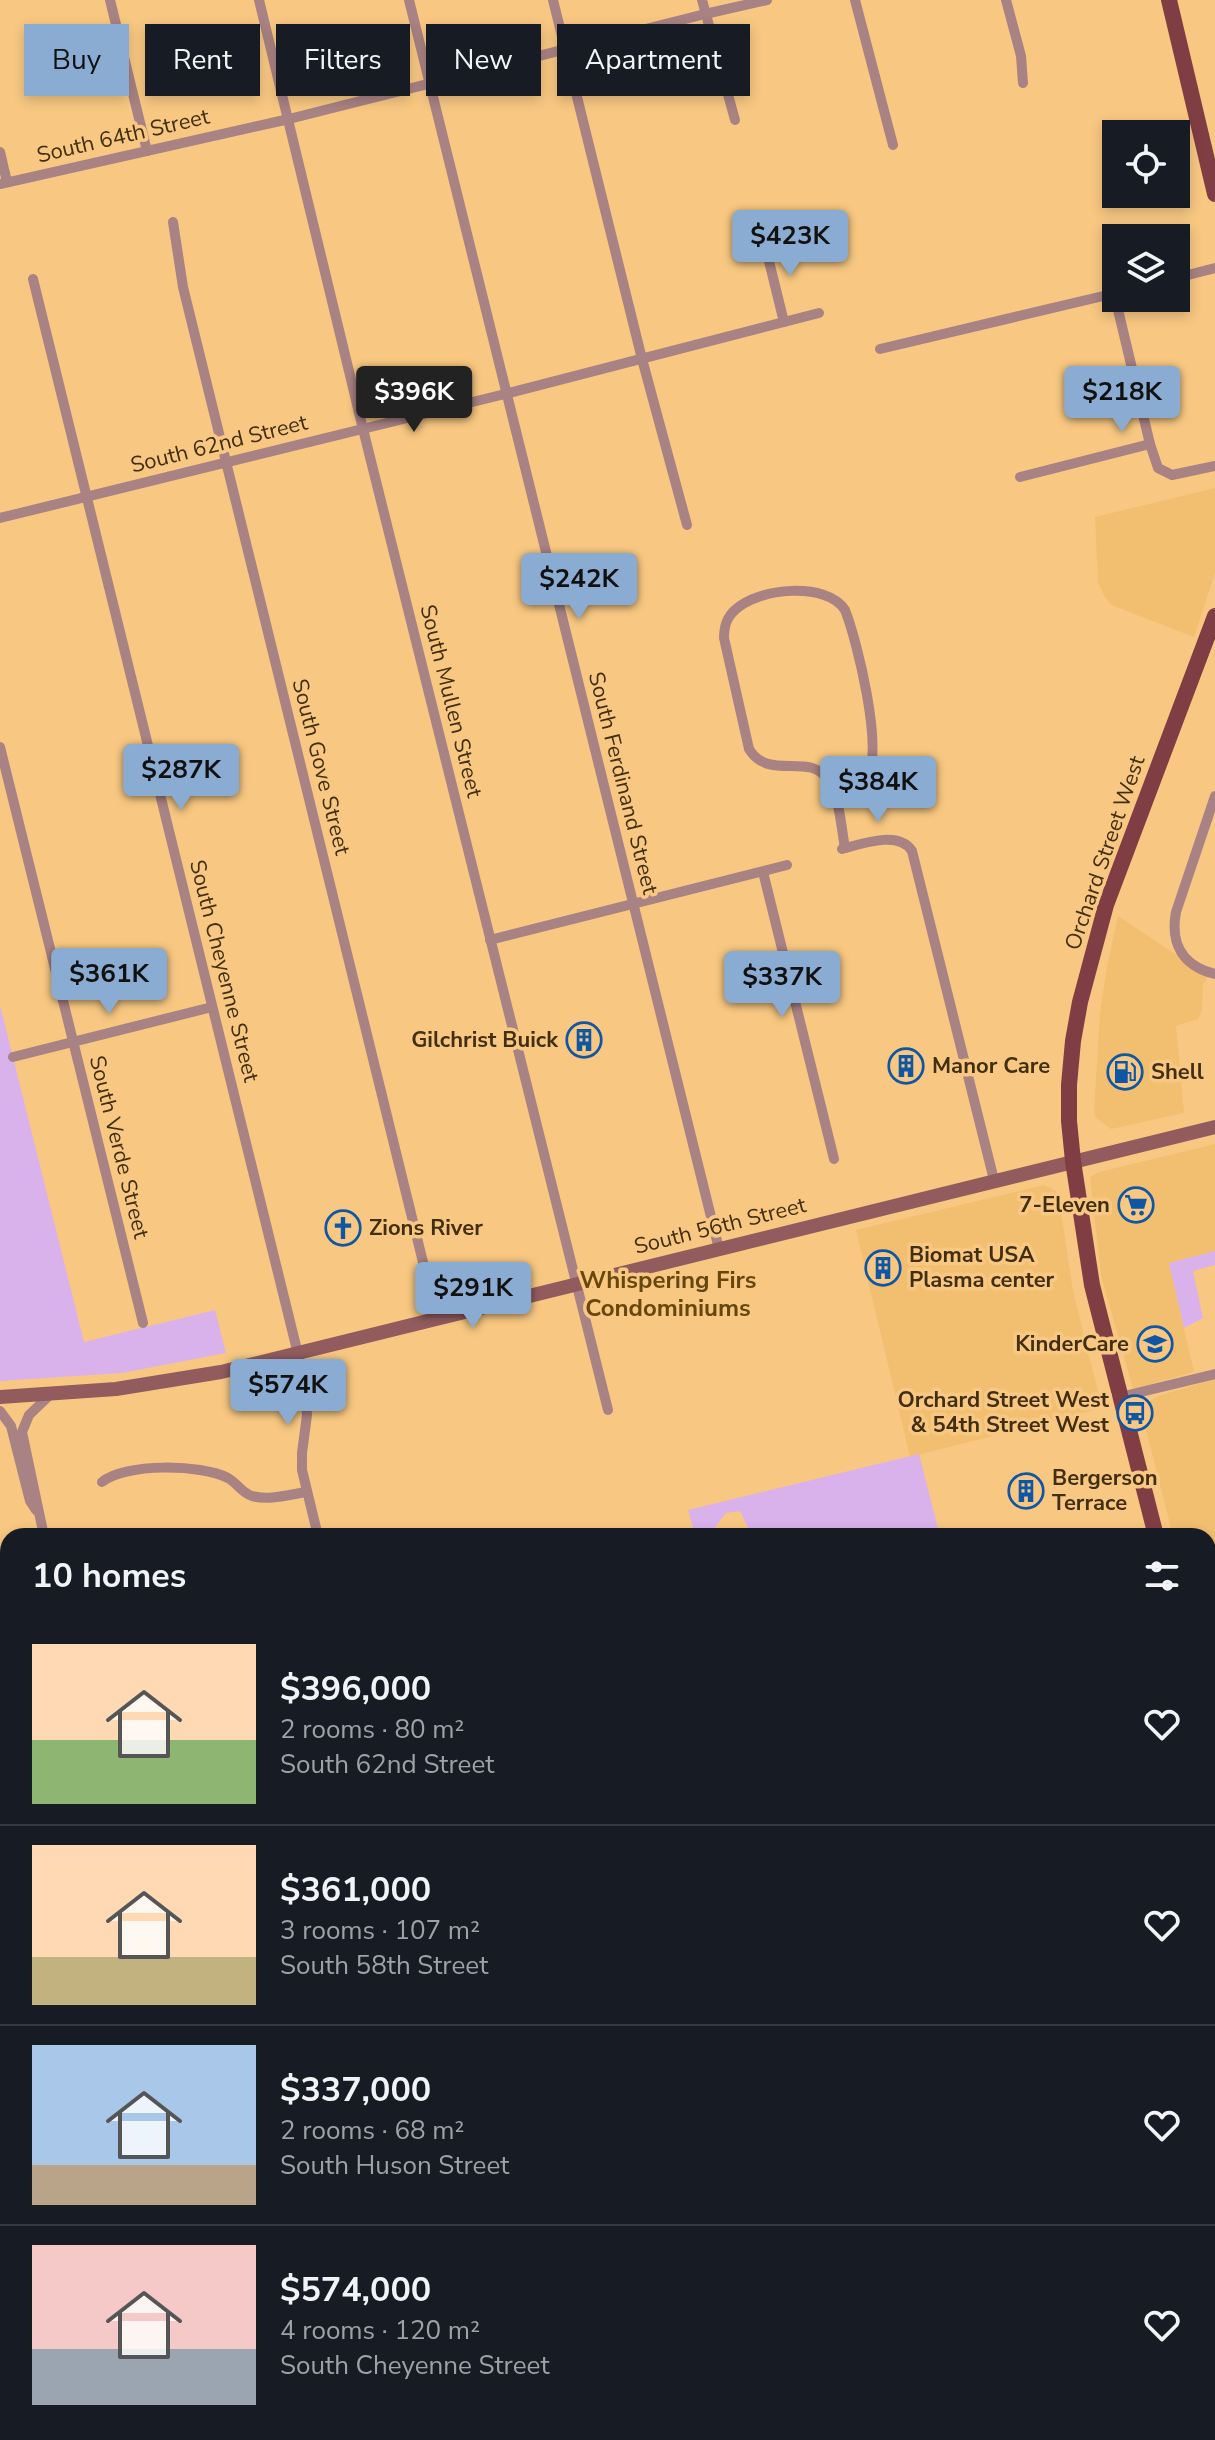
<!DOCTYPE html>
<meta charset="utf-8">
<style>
body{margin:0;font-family:"Nunito Sans",sans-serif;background:#242831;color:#f1f3f6;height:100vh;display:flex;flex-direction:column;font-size:30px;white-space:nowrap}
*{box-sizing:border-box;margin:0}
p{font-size:26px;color:#9ea1a6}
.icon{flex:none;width:44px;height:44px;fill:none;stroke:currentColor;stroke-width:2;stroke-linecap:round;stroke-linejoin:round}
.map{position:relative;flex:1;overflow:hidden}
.sheet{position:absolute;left:0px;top:1528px;width:1216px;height:912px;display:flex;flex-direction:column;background:#171b24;border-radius:24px 24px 0 0;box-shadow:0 4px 12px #0003}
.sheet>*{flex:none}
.top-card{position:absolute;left:24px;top:24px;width:800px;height:72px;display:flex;gap:16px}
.tools{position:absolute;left:1102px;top:120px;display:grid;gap:16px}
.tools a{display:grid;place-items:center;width:88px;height:88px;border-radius:0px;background:#171b24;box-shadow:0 4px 12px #0003;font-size:40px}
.price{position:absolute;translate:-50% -68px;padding:0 18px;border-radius:8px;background:#8bacd2;color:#111;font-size:26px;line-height:52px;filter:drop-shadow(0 2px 4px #0008)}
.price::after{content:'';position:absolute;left:50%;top:48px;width:24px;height:18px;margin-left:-12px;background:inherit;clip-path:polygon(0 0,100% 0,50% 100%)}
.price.selected{background:#222;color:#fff}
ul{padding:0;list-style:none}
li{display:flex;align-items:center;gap:24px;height:200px;padding:0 32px}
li+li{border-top:2px solid #363941}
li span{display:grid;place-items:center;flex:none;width:224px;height:160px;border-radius:0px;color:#555}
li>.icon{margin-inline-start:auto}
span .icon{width:96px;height:96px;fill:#fffc;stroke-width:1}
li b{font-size:34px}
h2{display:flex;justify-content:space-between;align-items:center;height:96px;padding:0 32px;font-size:34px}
.chip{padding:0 28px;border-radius:0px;background:#171b24;box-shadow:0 4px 12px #0003;font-size:28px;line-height:72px}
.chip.selected{background:#8bacd2;color:#111}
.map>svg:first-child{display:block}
.built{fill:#f2be70}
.green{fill:#dab2eb}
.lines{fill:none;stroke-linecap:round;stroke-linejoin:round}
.minor{stroke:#a98283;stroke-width:10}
.secondary{stroke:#925b5e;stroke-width:14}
.primary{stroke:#803e44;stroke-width:16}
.labels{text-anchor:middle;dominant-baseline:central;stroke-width:7;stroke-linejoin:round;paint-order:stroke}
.street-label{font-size:22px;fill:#422f12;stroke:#f8c882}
.poi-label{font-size:22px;font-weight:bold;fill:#422f12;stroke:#f8c882;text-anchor:start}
.neighbourhood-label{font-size:24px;font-weight:bold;fill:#68470f;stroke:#f8c882}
</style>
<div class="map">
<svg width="1215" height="2440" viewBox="0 0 1215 2440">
<rect width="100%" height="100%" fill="#f8c882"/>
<g class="built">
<path d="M1215,488V573L1194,637L1111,605L1105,597L1098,583L1095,517Z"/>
<path d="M1118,916L1208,976L1203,985L1202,1010L1198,1019L1176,1026L1184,1113L1111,1129L1095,1117L1094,1109L1100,1013L1107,967Z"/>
<path d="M1215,1144V1251L1169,1263L1194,1372L1133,1389L1101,1275L1090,1177L1099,1172Z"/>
<path d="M1044,1185L1058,1192L1073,1291L1102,1408L910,1457L856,1230Z"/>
<path d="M1215,1379V1700L1208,1673V1536H1173L1140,1406L1161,1395Z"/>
<path d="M0,2019L8,2043V2432H89L90,2440H0Z"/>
</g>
<g class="green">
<path d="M0,1005L84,1342L215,1310L226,1353L122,1373L0,1381Z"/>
<path d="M1215,1251V1265L1193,1271L1203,1318L1184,1328L1169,1263Z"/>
<path d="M919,1454L940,1536H752L740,1511L726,1513L713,1530L695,1535L688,1510Z"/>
<path d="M8,2287V2344L0,2348V2288Z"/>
</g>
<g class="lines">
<g class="minor">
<path d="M110,0L147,151"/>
<path d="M259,0L363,429L608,1410"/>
<path d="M409,0L719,1249"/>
<path d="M553,0L642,359L687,525"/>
<path d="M702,0L735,120"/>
<path d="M855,0L893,145"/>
<path d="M1006,0L1021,56L1023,83"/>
<path d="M0,152L7,182"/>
<path d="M0,184L289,119L705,14L767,0"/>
<path d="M173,222L183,287L437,1319"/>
<path d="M764,241L784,322"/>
<path d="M1176,278L1215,268"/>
<path d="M33,279L298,1354L305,1388L307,1415L302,1453V1470L318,1536"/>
<path d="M1114,293L1150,444"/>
<path d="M880,349L1116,293"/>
<path d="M1020,477L1150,444L1158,468L1172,475L1215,466"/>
<path d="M0,518L505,394L819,313"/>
<path d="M0,747L143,1323"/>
<path d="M834,793C846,790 860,787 867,776C884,750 857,640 845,610C827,581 757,588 735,610C726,618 724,627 724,638L749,749C769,782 810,751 828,780C840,798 841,827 845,848"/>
<path d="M1215,796L1176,912C1170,944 1183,966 1215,974"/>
<path d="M842,849C861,844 899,830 912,851L994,1180"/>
<path d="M763,872L834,1159"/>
<path d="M490,940L787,865"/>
<path d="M13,1057L212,1007"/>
<path d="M1120,1397L1215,1374"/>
<path d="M0,1411L11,1426L30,1501L36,1510"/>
<path d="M102,1482C125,1463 201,1464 228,1478C237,1483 242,1493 252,1496C269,1501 291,1494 307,1492"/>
<path d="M44,1536L22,1432L29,1415L51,1394"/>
<path d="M1208,1626L1215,1624"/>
<path d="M1208,2370L1215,2368"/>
<path d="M756,2432L758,2440"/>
<path d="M870,2432L872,2440"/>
<path d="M312,2440L345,2432"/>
<path d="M932,2440L963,2432"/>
</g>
<g class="secondary">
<path d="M0,1397L116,1389L221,1372L1215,1127"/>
<path d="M0,1964L8,1985"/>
<path d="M106,2432L107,2440"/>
</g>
<g class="primary">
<path d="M1169,0L1215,194"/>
<path d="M1156,1536L1092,1285L1073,1161L1069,1121V1085L1073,1041L1080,1002L1106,905L1215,616"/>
<path d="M1208,1750L1215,1778"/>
</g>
</g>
<defs>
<symbol id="building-ring" viewBox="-11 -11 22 22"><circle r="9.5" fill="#f8c882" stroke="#0f56a5" stroke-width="1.5"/><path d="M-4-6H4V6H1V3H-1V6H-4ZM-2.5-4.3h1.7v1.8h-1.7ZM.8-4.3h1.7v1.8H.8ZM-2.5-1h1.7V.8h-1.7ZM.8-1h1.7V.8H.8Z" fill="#0f56a5"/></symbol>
<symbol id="fuel-ring" viewBox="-11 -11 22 22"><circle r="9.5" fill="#f8c882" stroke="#0f56a5" stroke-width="1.5"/><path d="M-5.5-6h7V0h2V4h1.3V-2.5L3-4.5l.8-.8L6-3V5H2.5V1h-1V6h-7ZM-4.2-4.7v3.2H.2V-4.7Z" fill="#0f56a5"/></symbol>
<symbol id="supermarket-ring" viewBox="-11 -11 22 22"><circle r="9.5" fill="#f8c882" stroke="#0f56a5" stroke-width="1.5"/><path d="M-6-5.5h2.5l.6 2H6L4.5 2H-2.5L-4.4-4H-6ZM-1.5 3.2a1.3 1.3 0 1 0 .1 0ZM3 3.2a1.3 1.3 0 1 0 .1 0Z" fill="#0f56a5"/></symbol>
<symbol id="church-ring" viewBox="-11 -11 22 22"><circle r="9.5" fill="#f8c882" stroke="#0f56a5" stroke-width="1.5"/><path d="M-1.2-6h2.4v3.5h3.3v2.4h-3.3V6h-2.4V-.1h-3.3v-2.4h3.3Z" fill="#0f56a5"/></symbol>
<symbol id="school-ring" viewBox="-11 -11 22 22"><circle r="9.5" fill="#f8c882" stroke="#0f56a5" stroke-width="1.5"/><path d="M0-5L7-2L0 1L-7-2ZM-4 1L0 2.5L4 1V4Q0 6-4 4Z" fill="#0f56a5"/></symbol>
<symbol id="bus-ring" viewBox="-11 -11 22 22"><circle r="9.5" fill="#f8c882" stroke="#0f56a5" stroke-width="1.5"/><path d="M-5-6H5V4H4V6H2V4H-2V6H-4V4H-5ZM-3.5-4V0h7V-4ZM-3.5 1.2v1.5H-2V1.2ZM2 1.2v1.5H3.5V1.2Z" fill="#0f56a5"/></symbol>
</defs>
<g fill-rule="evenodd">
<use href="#building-ring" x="564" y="1020" width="40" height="40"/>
<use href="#building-ring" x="886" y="1046" width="40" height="40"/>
<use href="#fuel-ring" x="1105" y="1052" width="40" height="40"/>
<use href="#supermarket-ring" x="1116" y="1185" width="40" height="40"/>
<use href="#church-ring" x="323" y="1208" width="40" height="40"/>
<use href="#building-ring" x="863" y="1248" width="40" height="40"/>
<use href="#school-ring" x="1135" y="1324" width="40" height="40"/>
<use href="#bus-ring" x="1115" y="1393" width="40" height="40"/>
<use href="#building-ring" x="1006" y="1471" width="40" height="40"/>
</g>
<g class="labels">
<g class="street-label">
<text transform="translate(123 136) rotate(-13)">South 64th Street</text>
<text transform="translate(219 444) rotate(-14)">South 62nd Street</text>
<text transform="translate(451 701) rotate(76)">South Mullen Street</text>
<text transform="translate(321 767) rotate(76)">South Gove Street</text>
<text transform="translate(623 783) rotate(76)">South Ferdinand Street</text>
<text transform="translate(1105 853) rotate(-71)">Orchard Street West</text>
<text transform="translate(224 971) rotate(76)">South Cheyenne Street</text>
<text transform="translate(119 1147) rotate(76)">South Verde Street</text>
<text transform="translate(720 1226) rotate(-14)">South 56th Street</text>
</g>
<g class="poi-label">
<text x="558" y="1040" text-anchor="end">Gilchrist Buick</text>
<text x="932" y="1066">Manor Care</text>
<text x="1151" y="1072">Shell</text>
<text x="1110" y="1205" text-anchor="end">7-Eleven</text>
<text x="369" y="1228">Zions River</text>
<text x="909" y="1255">Biomat USA<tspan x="909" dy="25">Plasma center</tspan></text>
<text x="1129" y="1344" text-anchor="end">KinderCare</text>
<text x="1109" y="1400" text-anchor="end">Orchard Street West<tspan x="1109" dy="25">&amp; 54th Street West</tspan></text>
<text x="1052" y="1478">Bergerson<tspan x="1052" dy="25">Terrace</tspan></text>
</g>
<g class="neighbourhood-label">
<text x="668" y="1280">Whispering Firs<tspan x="668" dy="28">Condominiums</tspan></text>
</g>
</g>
</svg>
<div class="tools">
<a><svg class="icon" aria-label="locate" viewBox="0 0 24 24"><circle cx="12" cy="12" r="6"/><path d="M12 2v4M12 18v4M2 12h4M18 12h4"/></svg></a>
<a><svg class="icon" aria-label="layers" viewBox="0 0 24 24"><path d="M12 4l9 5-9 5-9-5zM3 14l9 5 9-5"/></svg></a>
</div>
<b class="price" style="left:790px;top:278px">$423K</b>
<b class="price selected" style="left:414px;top:434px">$396K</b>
<b class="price" style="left:1122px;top:434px">$218K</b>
<b class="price" style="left:579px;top:621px">$242K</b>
<b class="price" style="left:181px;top:812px">$287K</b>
<b class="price" style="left:878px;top:824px">$384K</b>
<b class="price" style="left:109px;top:1016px">$361K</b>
<b class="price" style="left:782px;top:1019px">$337K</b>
<b class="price" style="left:473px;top:1330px">$291K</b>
<b class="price" style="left:288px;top:1427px">$574K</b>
<div class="top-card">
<a class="chip selected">Buy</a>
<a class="chip">Rent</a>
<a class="chip">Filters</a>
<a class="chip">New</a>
<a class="chip">Apartment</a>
</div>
<section class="sheet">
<h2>10 homes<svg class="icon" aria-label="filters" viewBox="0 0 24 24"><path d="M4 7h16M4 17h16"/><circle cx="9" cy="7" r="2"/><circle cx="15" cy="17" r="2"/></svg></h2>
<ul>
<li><span style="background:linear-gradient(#ffd9b3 60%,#8fb573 0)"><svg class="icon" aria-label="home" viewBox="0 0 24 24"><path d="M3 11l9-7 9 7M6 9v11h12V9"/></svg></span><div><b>$396,000</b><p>2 rooms · 80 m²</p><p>South 62nd Street</p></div><svg class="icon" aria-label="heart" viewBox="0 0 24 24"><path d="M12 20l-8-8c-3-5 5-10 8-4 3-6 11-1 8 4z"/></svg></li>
<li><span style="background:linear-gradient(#ffd9b3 70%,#c2b280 0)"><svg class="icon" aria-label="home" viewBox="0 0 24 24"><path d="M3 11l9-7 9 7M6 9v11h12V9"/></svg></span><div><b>$361,000</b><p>3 rooms · 107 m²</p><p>South 58th Street</p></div><svg class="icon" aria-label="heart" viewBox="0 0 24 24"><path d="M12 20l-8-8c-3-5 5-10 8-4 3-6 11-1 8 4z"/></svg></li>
<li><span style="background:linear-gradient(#a9c7e8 75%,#b9a48a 0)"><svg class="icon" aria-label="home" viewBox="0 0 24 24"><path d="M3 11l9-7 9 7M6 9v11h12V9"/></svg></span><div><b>$337,000</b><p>2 rooms · 68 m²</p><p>South Huson Street</p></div><svg class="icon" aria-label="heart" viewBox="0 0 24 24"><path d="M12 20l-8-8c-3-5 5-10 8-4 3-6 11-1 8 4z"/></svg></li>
<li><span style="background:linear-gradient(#f6c9c9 65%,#9aa5b1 0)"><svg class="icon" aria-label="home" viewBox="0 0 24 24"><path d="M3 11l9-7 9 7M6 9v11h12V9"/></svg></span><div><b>$574,000</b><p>4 rooms · 120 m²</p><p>South Cheyenne Street</p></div><svg class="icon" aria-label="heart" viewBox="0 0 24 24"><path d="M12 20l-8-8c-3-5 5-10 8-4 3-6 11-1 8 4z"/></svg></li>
</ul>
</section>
</div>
